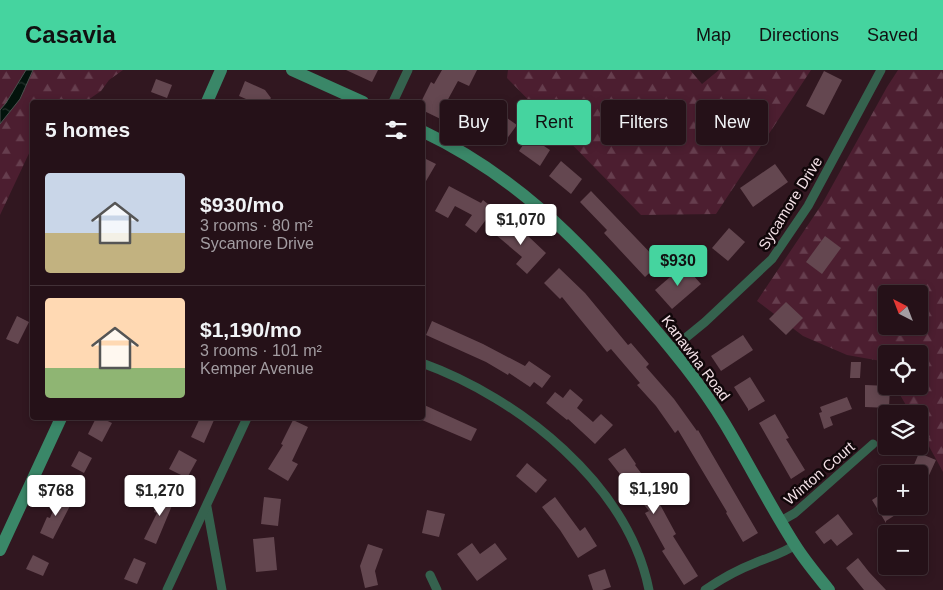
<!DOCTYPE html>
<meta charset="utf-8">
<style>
body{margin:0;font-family:Arial,sans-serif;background:#2d1a21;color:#f1f3f6;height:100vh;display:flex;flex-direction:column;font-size:19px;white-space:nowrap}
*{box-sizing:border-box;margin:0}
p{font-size:16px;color:#a39da2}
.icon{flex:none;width:28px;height:28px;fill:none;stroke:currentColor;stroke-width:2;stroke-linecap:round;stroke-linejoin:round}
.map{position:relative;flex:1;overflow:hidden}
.panel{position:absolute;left:30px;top:30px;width:395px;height:320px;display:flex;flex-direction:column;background:#251118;border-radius:5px;box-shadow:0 2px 8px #0003,0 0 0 1px #423137}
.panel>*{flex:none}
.banner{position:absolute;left:440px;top:30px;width:428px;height:45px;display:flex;gap:10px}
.needle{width:32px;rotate:318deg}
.fabs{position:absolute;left:878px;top:215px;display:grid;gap:10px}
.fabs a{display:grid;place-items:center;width:50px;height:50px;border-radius:5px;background:#251118;box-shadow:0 2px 8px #0003,0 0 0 1px #423137;font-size:25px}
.price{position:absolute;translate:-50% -42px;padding:0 11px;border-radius:5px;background:#fff;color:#222;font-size:16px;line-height:32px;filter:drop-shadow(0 1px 2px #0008)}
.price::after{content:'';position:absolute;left:50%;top:30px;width:15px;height:11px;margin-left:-8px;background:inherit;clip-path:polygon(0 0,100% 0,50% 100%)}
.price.selected{background:#45d49f;color:#111}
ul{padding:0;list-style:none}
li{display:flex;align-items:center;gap:15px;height:125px;padding:0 15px}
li+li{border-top:1px solid #423137}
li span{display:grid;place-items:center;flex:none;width:140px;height:100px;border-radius:5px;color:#555}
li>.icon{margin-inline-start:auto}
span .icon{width:60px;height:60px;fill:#fffc;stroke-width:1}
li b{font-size:21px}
h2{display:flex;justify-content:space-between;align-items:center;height:60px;padding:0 15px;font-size:21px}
.pill{padding:0 18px;border-radius:5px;background:#251118;box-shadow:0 2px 8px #0003,0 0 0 1px #423137;font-size:18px;line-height:45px}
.pill.selected{background:#45d49f;color:#111}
header{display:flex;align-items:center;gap:30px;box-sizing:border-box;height:70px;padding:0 25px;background:#45d49f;color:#111}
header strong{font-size:24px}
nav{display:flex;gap:28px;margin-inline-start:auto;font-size:18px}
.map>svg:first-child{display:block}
.forest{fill:url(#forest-firs);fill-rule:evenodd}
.water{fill:url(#water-ripples);stroke:#4b514e}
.building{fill:#644750}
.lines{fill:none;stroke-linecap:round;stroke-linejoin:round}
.street{stroke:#35624e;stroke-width:9}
.secondary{stroke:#3a8768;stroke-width:12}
.labels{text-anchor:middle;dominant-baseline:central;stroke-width:5;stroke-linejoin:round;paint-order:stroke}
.street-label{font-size:15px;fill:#f4e1e7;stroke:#11070a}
</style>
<header>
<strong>Casavia</strong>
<nav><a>Map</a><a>Directions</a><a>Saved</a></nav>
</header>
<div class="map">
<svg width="943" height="520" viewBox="0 0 943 520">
<defs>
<pattern id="forest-firs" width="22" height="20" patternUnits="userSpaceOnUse" patternTransform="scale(1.25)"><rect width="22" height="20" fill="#4c1e30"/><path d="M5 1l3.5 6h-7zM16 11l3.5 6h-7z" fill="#663e4e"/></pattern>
<pattern id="water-ripples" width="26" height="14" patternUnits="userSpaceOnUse" patternTransform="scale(1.25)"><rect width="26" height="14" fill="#03130c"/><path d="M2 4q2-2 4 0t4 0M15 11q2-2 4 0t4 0" fill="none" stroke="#28352f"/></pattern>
</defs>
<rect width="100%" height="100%" fill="#311720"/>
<g class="forest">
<path d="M0,0H123L109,10L101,21L85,32H32V77L0,145Z"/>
<path d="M508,0H690L702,14L719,0H811L716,144L641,145L507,8Z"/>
<path d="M898,0H943V402L919,358V344H911L895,316H919V284H886V300L881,291L847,285L803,266L757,231L822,134L887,17ZM886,224H919V256H886Z"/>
</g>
<path class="water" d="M26,0H33L20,29L0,54V40L6,33Z"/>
<g class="building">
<path d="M346,0H378L372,12Z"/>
<path d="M442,0H477L469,16L458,11L446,33L462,41L455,56L422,40V30L431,12L434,14Z"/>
<path d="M824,1L842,10L824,45L806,36Z"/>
<path d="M156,9L172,15L167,28L151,22Z"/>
<path d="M245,11L265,20L271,28L268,32H253L239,26Z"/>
<path d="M497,41L517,55L503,74L484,60Z"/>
<path d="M529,66L550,80L540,96L519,81Z"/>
<path d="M422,87L436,94L422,118Z"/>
<path d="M561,91L582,109L571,124L549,106Z"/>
<path d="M775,94L788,112L753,137L740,118Z"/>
<path d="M449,116L481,133L483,130L494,139L476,163L465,155L472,145L455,136L448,148L435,141Z"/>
<path d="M591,121L660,193L645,207L604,163L607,160L580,132Z"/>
<path d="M510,149L546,183L527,204L516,194L522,187L496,165Z"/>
<path d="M729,158L745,172L728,191L712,178Z"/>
<path d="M825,166L841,178L822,204L806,192Z"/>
<path d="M684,195L701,214L672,239L655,220Z"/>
<path d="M559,198L585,223L628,275L631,273L649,294L646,297L674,329L697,361L698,360L758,463L743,472L726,443L727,442L678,360L675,363L656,336L637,315L640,313L611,279L607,282L562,227L560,229L544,213Z"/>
<path d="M786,232L803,248L786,265L769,249Z"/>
<path d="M17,246L29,252L18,274L6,269Z"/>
<path d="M432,251L483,274L525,296L529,291L551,306L542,318L534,312L530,317L509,303L508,305L486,292L426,265Z"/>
<path d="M743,265L753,280L721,301L711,286Z"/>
<path d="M851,292H861L860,308H850Z"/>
<path d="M750,307L765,331L748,341V339L734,317Z"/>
<path d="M865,315L890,316L889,338L865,337Z"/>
<path d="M570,319L583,330L577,338L593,352L601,344L613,355L595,374L568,349L567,350L546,333L555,322L563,328Z"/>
<path d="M847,327L852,339L830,347L833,355L824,359L819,343L822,342L820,337Z"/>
<path d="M422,334L477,359L471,371L422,350Z"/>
<path d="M919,342L930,367L919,372Z"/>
<path d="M775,344L789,368L786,369L805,400L791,409L759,353Z"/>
<path d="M96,348H101L112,353L102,372L88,364Z"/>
<path d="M200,348H207L214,350L204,373L191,367Z"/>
<path d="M293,350L308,357L292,391L298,394L288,411L268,399L283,375L281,374Z"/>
<path d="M625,378L636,394L635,395L659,427L657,429L676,464L673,466L698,506L684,515L662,481L665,479L645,443L649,441L608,389Z"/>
<path d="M179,380L197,390L187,408L169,399Z"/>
<path d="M79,381L92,388L84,403L71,396Z"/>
<path d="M919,383L936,390L925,414L919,411V404H910Z"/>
<path d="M527,393L547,410L536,423L516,406Z"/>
<path d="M163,421L176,426L156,474L144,469L157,443L154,442Z"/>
<path d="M886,421V436H909L886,451V453L872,430Z"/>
<path d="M60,424L73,430L53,469L40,463L47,447L50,448Z"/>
<path d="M264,427L281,429L278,456L261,454Z"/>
<path d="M555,427L580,461L585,457L597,476L578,488L560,460L542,437Z"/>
<path d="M427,440L445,444L439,467L422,463Z"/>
<path d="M838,444L853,464L837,476L831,469L824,474L815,462Z"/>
<path d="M274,467L277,500L256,502L253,469Z"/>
<path d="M472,473L480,484L495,473L507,489L477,511L457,484Z"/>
<path d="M368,474L383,479L375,501L378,515L365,518L360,496Z"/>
<path d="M33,485L49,493L43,506L26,499Z"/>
<path d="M134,488L146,493L137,514L124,509Z"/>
<path d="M858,488L869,502L886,520H864L846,498Z"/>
<path d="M605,499L611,517L602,520H593L588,505Z"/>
</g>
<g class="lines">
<g class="street">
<path d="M393,32L408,0"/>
<path d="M672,279L705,252L772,189L808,136L881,0"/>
<path d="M422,293C519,328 628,414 649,520"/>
<path d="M207,437L222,520"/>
<path d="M781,451L795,443L873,374"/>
<path d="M430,505L437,520"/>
<path d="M167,520L247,348"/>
<path d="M705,520C721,509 737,500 755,493C769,487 782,484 795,475"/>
</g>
<g class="secondary">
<path d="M292,0L363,32"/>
<path d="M207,32L221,0"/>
<path d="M422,61C513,104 577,168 641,243C671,278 701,314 725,354C749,394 770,436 795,475C805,491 817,505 829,520"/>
<path d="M0,480L61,348"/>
</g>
</g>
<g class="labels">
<g class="street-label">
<text transform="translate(790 133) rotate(-58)">Sycamore Drive</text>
<text transform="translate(696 288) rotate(53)">Kanawha Road</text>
<text transform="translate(819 403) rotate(-41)">Winton Court</text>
</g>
</g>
</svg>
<div class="fabs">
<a><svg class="needle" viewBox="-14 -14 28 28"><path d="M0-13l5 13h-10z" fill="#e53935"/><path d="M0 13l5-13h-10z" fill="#a39da2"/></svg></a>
<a><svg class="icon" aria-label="locate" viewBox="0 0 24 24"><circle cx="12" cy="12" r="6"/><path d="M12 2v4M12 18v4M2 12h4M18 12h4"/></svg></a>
<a><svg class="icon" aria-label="layers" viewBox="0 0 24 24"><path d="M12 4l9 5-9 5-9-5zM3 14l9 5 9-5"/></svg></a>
<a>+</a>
<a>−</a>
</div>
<b class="price" style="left:521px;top:176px">$1,070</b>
<b class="price selected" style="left:678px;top:217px">$930</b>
<b class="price" style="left:654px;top:445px">$1,190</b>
<b class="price" style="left:56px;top:447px">$768</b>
<b class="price" style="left:160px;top:447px">$1,270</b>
<div class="banner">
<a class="pill">Buy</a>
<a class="pill selected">Rent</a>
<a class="pill">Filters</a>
<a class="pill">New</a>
</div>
<section class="panel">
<h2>5 homes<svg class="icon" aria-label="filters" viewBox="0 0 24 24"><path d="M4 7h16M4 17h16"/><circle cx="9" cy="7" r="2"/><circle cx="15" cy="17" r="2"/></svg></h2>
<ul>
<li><span style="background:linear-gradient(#c9d6e8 60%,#c2b280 0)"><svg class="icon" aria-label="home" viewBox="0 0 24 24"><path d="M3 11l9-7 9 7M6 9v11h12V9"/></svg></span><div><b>$930/mo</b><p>3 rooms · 80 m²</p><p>Sycamore Drive</p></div></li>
<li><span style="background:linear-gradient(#ffd9b3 70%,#8fb573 0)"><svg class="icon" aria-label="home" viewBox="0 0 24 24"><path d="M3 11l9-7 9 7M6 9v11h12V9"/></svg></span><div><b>$1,190/mo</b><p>3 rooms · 101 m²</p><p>Kemper Avenue</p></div></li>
</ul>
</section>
</div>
